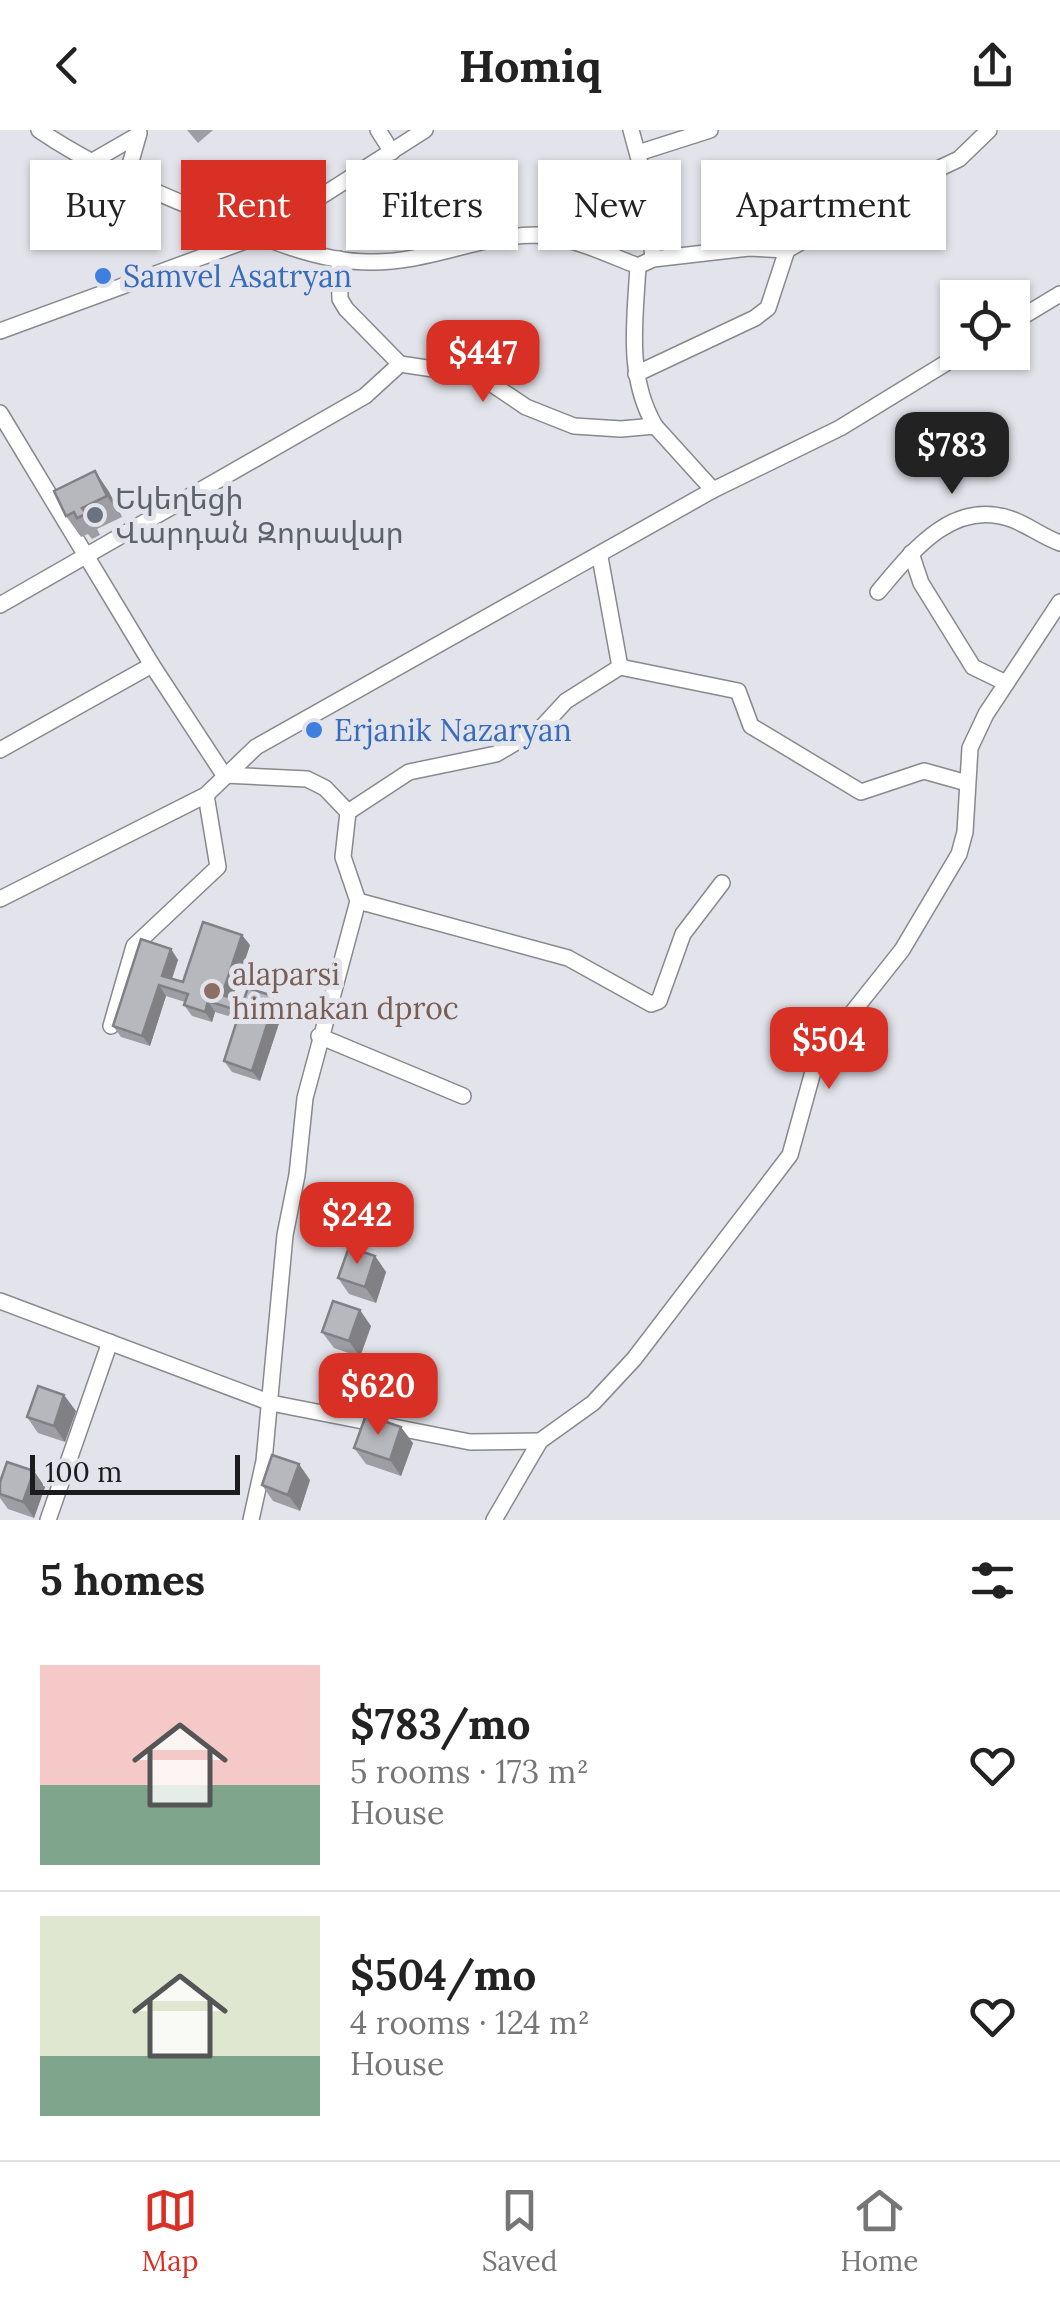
<!DOCTYPE html>
<meta charset="utf-8">
<style>
body{margin:0;font-family:Lora,"Noto Sans Armenian",serif;background:#f6f6f6;color:#222;height:100vh;display:flex;flex-direction:column;font-size:38px;white-space:nowrap}
*{box-sizing:border-box;margin:0}
p{font-size:32px;color:#767676}
.icon{flex:none;width:55px;height:55px;fill:none;stroke:currentColor;stroke-width:2;stroke-linecap:round;stroke-linejoin:round}
.map{position:relative;height:1390px;overflow:hidden}
.drawer{display:flex;flex-direction:column;background:#fff;flex:1}
.drawer>*{flex:none}
.banner{position:absolute;left:30px;top:30px;width:1000px;height:90px;display:flex;gap:20px}
.buttons{position:absolute;left:940px;top:150px;display:grid;gap:20px}
.buttons a{display:grid;place-items:center;width:90px;height:90px;border-radius:0px;background:#fff;box-shadow:0 2px 8px #0004;font-size:50px}
.scale{position:absolute;left:30px;bottom:25px;width:210px;box-sizing:border-box;padding-left:10px;border:5px solid #1c1c1f;border-top:0;font-size:28px;line-height:35px;white-space:nowrap;color:#1c1c1f;-webkit-text-stroke:8px #e3e3eb;paint-order:stroke}
.price{position:absolute;translate:-50% -85px;padding:0 22px;border-radius:20px;background:#d93025;color:#fff;font-size:32px;line-height:65px;filter:drop-shadow(0 2px 5px #0008)}
.price::after{content:'';position:absolute;left:50%;top:60px;width:30px;height:22px;margin-left:-15px;background:inherit;clip-path:polygon(0 0,100% 0,50% 100%)}
.price.active{background:#222;color:#fff}
ul{padding:0;list-style:none}
li{display:flex;align-items:center;gap:30px;height:250px;padding:0 40px}
li+li{border-top:2px solid #e0e0e0}
li span{display:grid;place-items:center;flex:none;width:280px;height:200px;border-radius:0px;color:#555}
li>.icon{margin-inline-start:auto}
span .icon{width:120px;height:120px;fill:#fffc;stroke-width:1}
li b{font-size:42px}
h2{display:flex;justify-content:space-between;align-items:center;height:120px;padding:0 40px;font-size:42px}
.tag{padding:0 35px;border-radius:0px;background:#fff;box-shadow:0 2px 8px #0004;font-size:35px;line-height:90px}
.tag.active{background:#d93025;color:#fff}
header{display:flex;justify-content:space-between;align-items:center;height:130px;padding:0 40px;background:#fff;font-size:45px;font-weight:700}
.tab-bar{display:flex;justify-content:space-around;align-items:center;height:140px;border-top:2px solid #e0e0e0;background:#fff;font-size:28px;color:#767676}
.tab-bar a{display:grid;justify-items:center;gap:5px}
.tab-bar .active{color:#d93025}
.map>svg:first-child{display:block}
.lines{fill:none;stroke-linecap:round;stroke-linejoin:round}
.minor-casing{stroke:#88888e;stroke-width:18}
.minor{stroke:#fff;stroke-width:15}
.wall{fill:#9d9da3}
.shaded-wall{fill:#808085}
.building{fill:#b7b7be;stroke:#808085;stroke-width:2.5}
.shop-dot{fill:#3f7fe0;stroke:#e3e3eb;stroke-width:4}
.worship-dot{fill:#6b7280;stroke:#e3e3eb;stroke-width:4}
.education-dot{fill:#8d6e63;stroke:#e3e3eb;stroke-width:4}
.labels{text-anchor:middle;dominant-baseline:central;stroke-width:10;stroke-linejoin:round;paint-order:stroke}
.shop-label{font-size:30px;fill:#366cbe;stroke:#e3e3eb;text-anchor:start}
.worship-label{font-size:30px;fill:#5b616d;stroke:#e3e3eb;text-anchor:start}
.education-label{font-size:30px;fill:#785e54;stroke:#e3e3eb;text-anchor:start}
</style>
<header><svg class="icon" aria-label="back" viewBox="0 0 24 24"><path d="M15 5l-7 7 7 7"/></svg>Homiq<svg class="icon" aria-label="share" viewBox="0 0 24 24"><path d="M12 15V3M7 8l5-5 5 5M5 13v7h14v-7"/></svg></header>
<div class="map">
<svg width="1060" height="1390" viewBox="0 0 1060 1390">
<rect width="100%" height="100%" fill="#e3e3eb"/>
<g class="lines">
<defs>
<g id="minor">
<path d="M39,0C90,35 146,58 203,82C254,104 314,132 370,132C427,133 480,105 536,105C571,106 606,124 638,136L653,129L749,118L787,120L887,63L959,29L989,0"/>
<path d="M378,0L392,22"/>
<path d="M631,0L646,55L653,129"/>
<path d="M638,23L710,0"/>
<path d="M91,32L138,5"/>
<path d="M126,49L139,3"/>
<path d="M339,129L340,169L346,179L400,234L480,246L526,277L574,296L621,299L655,296L713,360"/>
<path d="M638,136C635,191 626,246 655,296"/>
<path d="M1012,193L1060,164"/>
<path d="M0,201L259,106L425,0"/>
<path d="M636,244L755,188L768,178L787,120"/>
<path d="M0,283L152,535L224,645L307,649L325,658L348,682L343,727L358,771L305,968L297,1045L285,1105L264,1331L251,1390"/>
<path d="M911,423L921,453L973,537L1006,553"/>
<path d="M600,427L620,537"/>
<path d="M878,462C911,423 952,368 1011,389C1028,395 1043,407 1060,413"/>
<path d="M0,475L365,266L400,234"/>
<path d="M0,620L152,535"/>
<path d="M348,682L409,642L496,624L542,597L566,571L620,537L738,561L751,596L861,662L924,641L967,653"/>
<path d="M0,769L206,665L256,617L713,360L840,298L964,222"/>
<path d="M358,771L568,828L651,874L659,871L683,804L722,753"/>
<path d="M111,896L134,816L218,737L206,665"/>
<path d="M319,906L463,966"/>
<path d="M0,1171L271,1273L470,1312L540,1311"/>
<path d="M48,1390L110,1212"/>
<path d="M494,1390L540,1311L593,1273L634,1229L790,1025L817,927L902,820L959,724L965,702L970,618L986,584L1060,472"/>
</g>
</defs>
<use href="#minor" class="minor-casing"/>
<use href="#minor" class="minor"/>
</g>
<g class="wall">
<path d="M187,0H213L198,13Z"/>
<path d="M95,341L109,362L122,387L97,399L100,405L92,409L88,404L81,407L66,386Z"/>
<path d="M250,815L232,868L243,872L276,867L284,878L260,951L232,942L224,931L238,889L215,882L212,892L192,886L184,875L185,872L166,866L150,916L121,907L113,896L171,819L178,830L172,849L183,852Z"/>
<path d="M375,1126L386,1142L376,1173L349,1164L338,1148Z"/>
<path d="M371,1196L360,1227L334,1218L322,1202Z"/>
<path d="M76,1281L65,1312L38,1303L27,1287Z"/>
<path d="M413,1313L401,1346L366,1334L354,1318Z"/>
<path d="M310,1350L300,1381L273,1371L262,1355Z"/>
<path d="M0,1352L45,1357L34,1388L8,1379L0,1368Z"/>
</g>
<g class="shaded-wall">
<path d="M95,341L109,362L122,387L107,366Z"/>
<path d="M242,805L250,815L230,876L222,865Z"/>
<path d="M171,819L178,830L169,857L162,846Z"/>
<path d="M159,855L166,866L150,916L142,906Z"/>
<path d="M276,867L284,878L260,951L252,941Z"/>
<path d="M208,871L215,882L212,892L205,882Z"/>
<path d="M375,1126L386,1142L376,1173L365,1157Z"/>
<path d="M360,1180L371,1196L360,1227L349,1211Z"/>
<path d="M64,1265L76,1281L65,1312L54,1296Z"/>
<path d="M401,1297L413,1313L401,1346L390,1330Z"/>
<path d="M299,1334L310,1350L300,1381L288,1365Z"/>
<path d="M34,1341L45,1357L34,1388L23,1372Z"/>
</g>
<g class="building">
<path d="M95,341L107,366L82,378L86,384L77,388L74,382L66,386L54,361Z"/>
<path d="M203,792L242,805L222,865L243,872L248,858L276,867L252,941L224,931L240,881L208,871L205,882L184,875L188,864L159,855L142,906L113,896L141,809L171,819L162,846L183,852Z"/>
<path d="M349,1117L375,1126L365,1157L338,1148Z"/>
<path d="M333,1171L360,1180L349,1211L322,1202Z"/>
<path d="M38,1256L64,1265L54,1296L27,1287Z"/>
<path d="M366,1285L401,1297L390,1330L354,1318Z"/>
<path d="M272,1325L299,1334L288,1365L262,1355Z"/>
<path d="M7,1332L34,1341L23,1372L0,1364V1352Z"/>
</g>
<g class="shop-dot">
<circle cx="103" cy="146" r="10"/>
<circle cx="314" cy="600" r="10"/>
</g>
<circle class="worship-dot" cx="95" cy="385" r="10"/>
<circle class="education-dot" cx="212" cy="861" r="10"/>
<g class="labels">
<g class="shop-label">
<text x="123" y="146">Samvel Asatryan</text>
<text x="334" y="600">Erjanik Nazaryan</text>
</g>
<g class="worship-label">
<text x="115" y="368">Եկեղեցի<tspan x="115" dy="34">Վարդան Զորավար</tspan></text>
</g>
<g class="education-label">
<text x="232" y="844">alaparsi<tspan x="232" dy="34">himnakan dproc</tspan></text>
</g>
</g>
</svg>
<div class="buttons">
<a><svg class="icon" aria-label="locate" viewBox="0 0 24 24"><circle cx="12" cy="12" r="6"/><path d="M12 2v4M12 18v4M2 12h4M18 12h4"/></svg></a>
</div>
<div class="scale">100 m</div>
<b class="price" style="left:483px;top:275px">$447</b>
<b class="price active" style="left:952px;top:367px">$783</b>
<b class="price" style="left:829px;top:962px">$504</b>
<b class="price" style="left:357px;top:1137px">$242</b>
<b class="price" style="left:378px;top:1308px">$620</b>
<div class="banner">
<a class="tag">Buy</a>
<a class="tag active">Rent</a>
<a class="tag">Filters</a>
<a class="tag">New</a>
<a class="tag">Apartment</a>
</div>
</div>
<section class="drawer">
<h2>5 homes<svg class="icon" aria-label="filters" viewBox="0 0 24 24"><path d="M4 7h16M4 17h16"/><circle cx="9" cy="7" r="2"/><circle cx="15" cy="17" r="2"/></svg></h2>
<ul>
<li><span style="background:linear-gradient(#f6c9c9 60%,#7fa58c 0)"><svg class="icon" aria-label="home" viewBox="0 0 24 24"><path d="M3 11l9-7 9 7M6 9v11h12V9"/></svg></span><div><b>$783/mo</b><p>5 rooms · 173 m²</p><p>House</p></div><svg class="icon" aria-label="heart" viewBox="0 0 24 24"><path d="M12 20l-8-8c-3-5 5-10 8-4 3-6 11-1 8 4z"/></svg></li>
<li><span style="background:linear-gradient(#dfe7d0 70%,#7fa58c 0)"><svg class="icon" aria-label="home" viewBox="0 0 24 24"><path d="M3 11l9-7 9 7M6 9v11h12V9"/></svg></span><div><b>$504/mo</b><p>4 rooms · 124 m²</p><p>House</p></div><svg class="icon" aria-label="heart" viewBox="0 0 24 24"><path d="M12 20l-8-8c-3-5 5-10 8-4 3-6 11-1 8 4z"/></svg></li>
</ul>
</section>
<nav class="tab-bar">
<a class="active"><svg class="icon" aria-label="map" viewBox="0 0 24 24"><path d="M3 6l6-2 6 2 6-2v14l-6 2-6-2-6 2zM9 4v14M15 6v14"/></svg>Map</a>
<a><svg class="icon" aria-label="saved" viewBox="0 0 24 24"><path d="M7 4h10v16l-5-4-5 4z"/></svg>Saved</a>
<a><svg class="icon" aria-label="home" viewBox="0 0 24 24"><path d="M3 11l9-7 9 7M6 9v11h12V9"/></svg>Home</a>
</nav>
